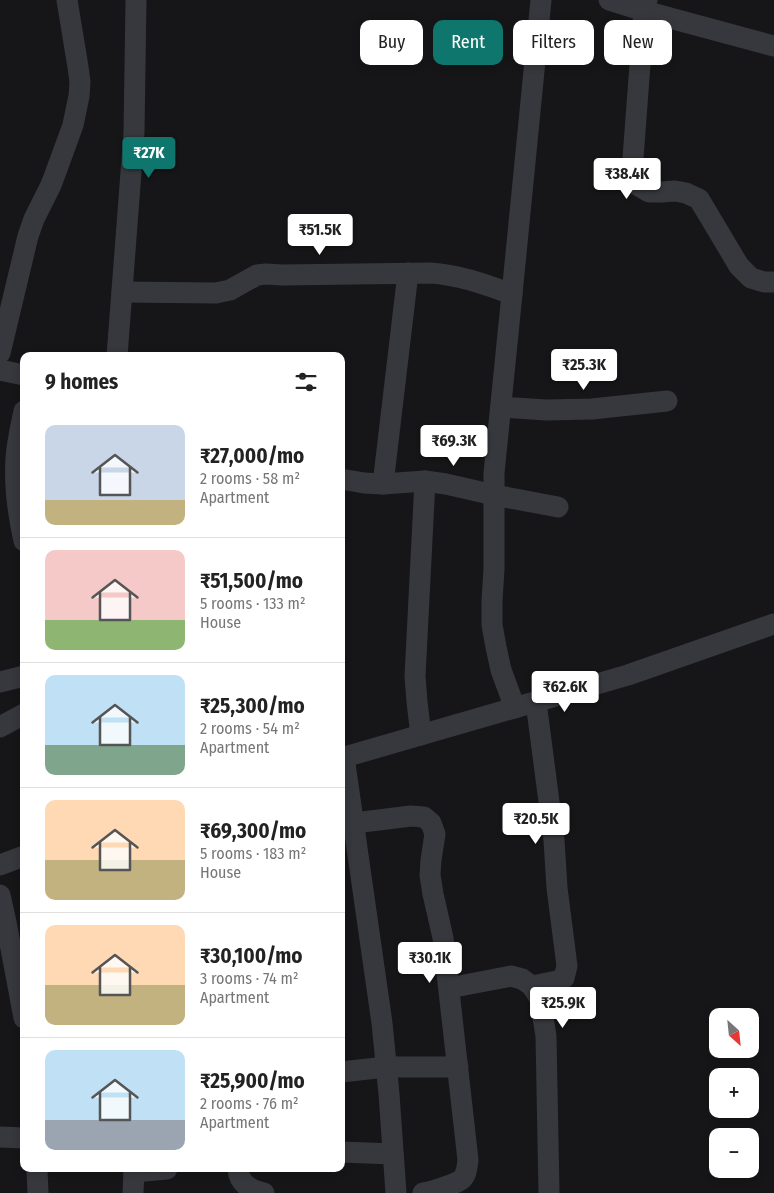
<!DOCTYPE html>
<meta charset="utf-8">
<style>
body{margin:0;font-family:"Fira Sans Condensed",sans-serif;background:#f6f6f6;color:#222;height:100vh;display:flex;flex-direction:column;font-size:19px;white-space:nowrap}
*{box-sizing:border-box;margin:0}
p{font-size:16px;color:#767676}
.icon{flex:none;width:28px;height:28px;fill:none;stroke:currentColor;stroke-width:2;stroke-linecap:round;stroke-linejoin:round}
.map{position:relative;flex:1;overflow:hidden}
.details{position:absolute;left:20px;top:352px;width:325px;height:820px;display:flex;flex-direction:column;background:#fff;border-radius:10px;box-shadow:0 2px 8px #0003}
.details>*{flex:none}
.guide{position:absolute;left:360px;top:20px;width:339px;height:45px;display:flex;gap:10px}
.needle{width:32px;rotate:153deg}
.fabs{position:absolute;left:709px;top:1008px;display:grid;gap:10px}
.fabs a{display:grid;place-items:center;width:50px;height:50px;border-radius:10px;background:#fff;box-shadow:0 2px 8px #0003;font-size:25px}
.price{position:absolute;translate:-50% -42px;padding:0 11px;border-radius:5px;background:#fff;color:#222;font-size:16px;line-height:32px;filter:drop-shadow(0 1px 2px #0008)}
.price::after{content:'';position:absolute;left:50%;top:30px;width:15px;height:11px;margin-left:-8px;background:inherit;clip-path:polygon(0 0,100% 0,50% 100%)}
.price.selected{background:#0f766e;color:#fff}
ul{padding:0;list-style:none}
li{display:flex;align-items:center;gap:15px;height:125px;padding:0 25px}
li+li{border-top:1px solid #e0e0e0}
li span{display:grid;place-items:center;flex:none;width:140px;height:100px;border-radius:10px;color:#555}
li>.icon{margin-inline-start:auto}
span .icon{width:60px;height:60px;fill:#fffc;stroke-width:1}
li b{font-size:21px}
h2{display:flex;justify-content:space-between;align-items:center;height:60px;padding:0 25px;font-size:21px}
.chip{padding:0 18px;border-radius:10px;background:#fff;box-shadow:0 2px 8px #0003;font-size:18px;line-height:45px}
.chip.selected{background:#0f766e;color:#fff}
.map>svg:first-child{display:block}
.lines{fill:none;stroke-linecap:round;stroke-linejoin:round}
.street{stroke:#37383d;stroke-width:21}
</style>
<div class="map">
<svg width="774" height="1193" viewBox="0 0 774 1193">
<rect width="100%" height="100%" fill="#161618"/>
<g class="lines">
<g class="street">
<path d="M609,0L644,11L774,46"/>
<path d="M647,0L644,11L633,158V175L637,185L649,192H662L675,191L686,193L699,199L739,266L751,278L764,282H774"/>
<path d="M122,292L216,293L230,290L257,275L266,274L282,275L431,273C460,275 486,285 512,294"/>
<path d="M0,353L28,236L34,219L51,185L57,169L73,125L79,96L80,82L78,67L67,0"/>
<path d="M117,356L134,133L136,0"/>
<path d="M0,370L24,375"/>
<path d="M501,407L546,410L592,409L667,401"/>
<path d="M24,411C21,426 17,442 16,458C14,486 18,514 24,541"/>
<path d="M341,479L364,483L383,484L425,481L446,484L494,495L558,507"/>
<path d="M383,484L408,273"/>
<path d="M0,682L24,676"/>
<path d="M515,708L501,670L496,647L492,625V601L494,569V473L512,294L541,0"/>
<path d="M0,727L24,714"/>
<path d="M421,735L417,702L415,676L425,481"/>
<path d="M344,757L382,1023L389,1094L396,1193"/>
<path d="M341,758L628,675L774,624"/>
<path d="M354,823L411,816L424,817L431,823L435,834L431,860L430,875L433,894L443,938L468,1160C467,1167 467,1174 462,1179C456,1184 431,1192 423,1193"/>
<path d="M0,865L24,856"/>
<path d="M0,895L6,922L24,1018"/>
<path d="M532,986L557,981L564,978L567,966L557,888L554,840L536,702"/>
<path d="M449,988L511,976L522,979L532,986L540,999L546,1036L549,1193"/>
<path d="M341,1072L386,1067H458"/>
<path d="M0,1137L24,1138"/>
<path d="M341,1152L393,1154"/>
<path d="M37,1169L38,1193"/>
<path d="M238,1169C239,1184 251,1190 264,1193"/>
<path d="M134,1172L167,1169"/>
<path d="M133,1193L134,1169"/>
</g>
</g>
</svg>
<div class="fabs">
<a><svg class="needle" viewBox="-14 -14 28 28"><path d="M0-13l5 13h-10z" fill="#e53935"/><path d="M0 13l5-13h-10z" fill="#767676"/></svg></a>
<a>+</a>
<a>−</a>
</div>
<b class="price selected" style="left:149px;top:179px">₹27K</b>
<b class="price" style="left:627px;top:200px">₹38.4K</b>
<b class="price" style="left:320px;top:256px">₹51.5K</b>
<b class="price" style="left:584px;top:391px">₹25.3K</b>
<b class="price" style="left:454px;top:467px">₹69.3K</b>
<b class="price" style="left:565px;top:713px">₹62.6K</b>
<b class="price" style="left:536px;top:845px">₹20.5K</b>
<b class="price" style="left:430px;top:984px">₹30.1K</b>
<b class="price" style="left:563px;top:1029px">₹25.9K</b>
<div class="guide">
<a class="chip">Buy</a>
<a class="chip selected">Rent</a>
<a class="chip">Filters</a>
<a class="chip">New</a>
</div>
<section class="details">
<h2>9 homes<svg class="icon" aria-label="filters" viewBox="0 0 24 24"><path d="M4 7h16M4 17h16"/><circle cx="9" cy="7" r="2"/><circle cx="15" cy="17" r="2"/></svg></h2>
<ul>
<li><span style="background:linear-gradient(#c9d6e8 75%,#c2b280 0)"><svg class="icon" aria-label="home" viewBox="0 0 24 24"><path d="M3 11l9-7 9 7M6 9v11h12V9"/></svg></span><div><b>₹27,000/mo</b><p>2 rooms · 58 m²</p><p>Apartment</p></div></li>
<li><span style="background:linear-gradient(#f6c9c9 70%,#8fb573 0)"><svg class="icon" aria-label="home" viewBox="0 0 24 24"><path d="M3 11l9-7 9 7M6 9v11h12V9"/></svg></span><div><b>₹51,500/mo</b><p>5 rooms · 133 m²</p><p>House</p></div></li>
<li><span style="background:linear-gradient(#bfe0f5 70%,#7fa58c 0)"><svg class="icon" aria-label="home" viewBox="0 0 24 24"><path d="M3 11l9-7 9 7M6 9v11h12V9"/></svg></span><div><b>₹25,300/mo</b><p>2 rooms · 54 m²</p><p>Apartment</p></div></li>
<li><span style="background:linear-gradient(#ffd9b3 60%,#c2b280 0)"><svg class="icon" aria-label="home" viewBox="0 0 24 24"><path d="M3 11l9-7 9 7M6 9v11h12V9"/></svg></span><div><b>₹69,300/mo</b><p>5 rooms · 183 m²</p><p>House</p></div></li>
<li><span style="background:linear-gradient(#ffd9b3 60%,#c2b280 0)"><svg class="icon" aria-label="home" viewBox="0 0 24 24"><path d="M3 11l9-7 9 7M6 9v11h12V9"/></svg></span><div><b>₹30,100/mo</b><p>3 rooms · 74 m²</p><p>Apartment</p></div></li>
<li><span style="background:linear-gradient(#bfe0f5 70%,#9aa5b1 0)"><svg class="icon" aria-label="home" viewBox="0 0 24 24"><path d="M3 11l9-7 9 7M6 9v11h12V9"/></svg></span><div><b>₹25,900/mo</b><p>2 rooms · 76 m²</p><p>Apartment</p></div></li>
</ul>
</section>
</div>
